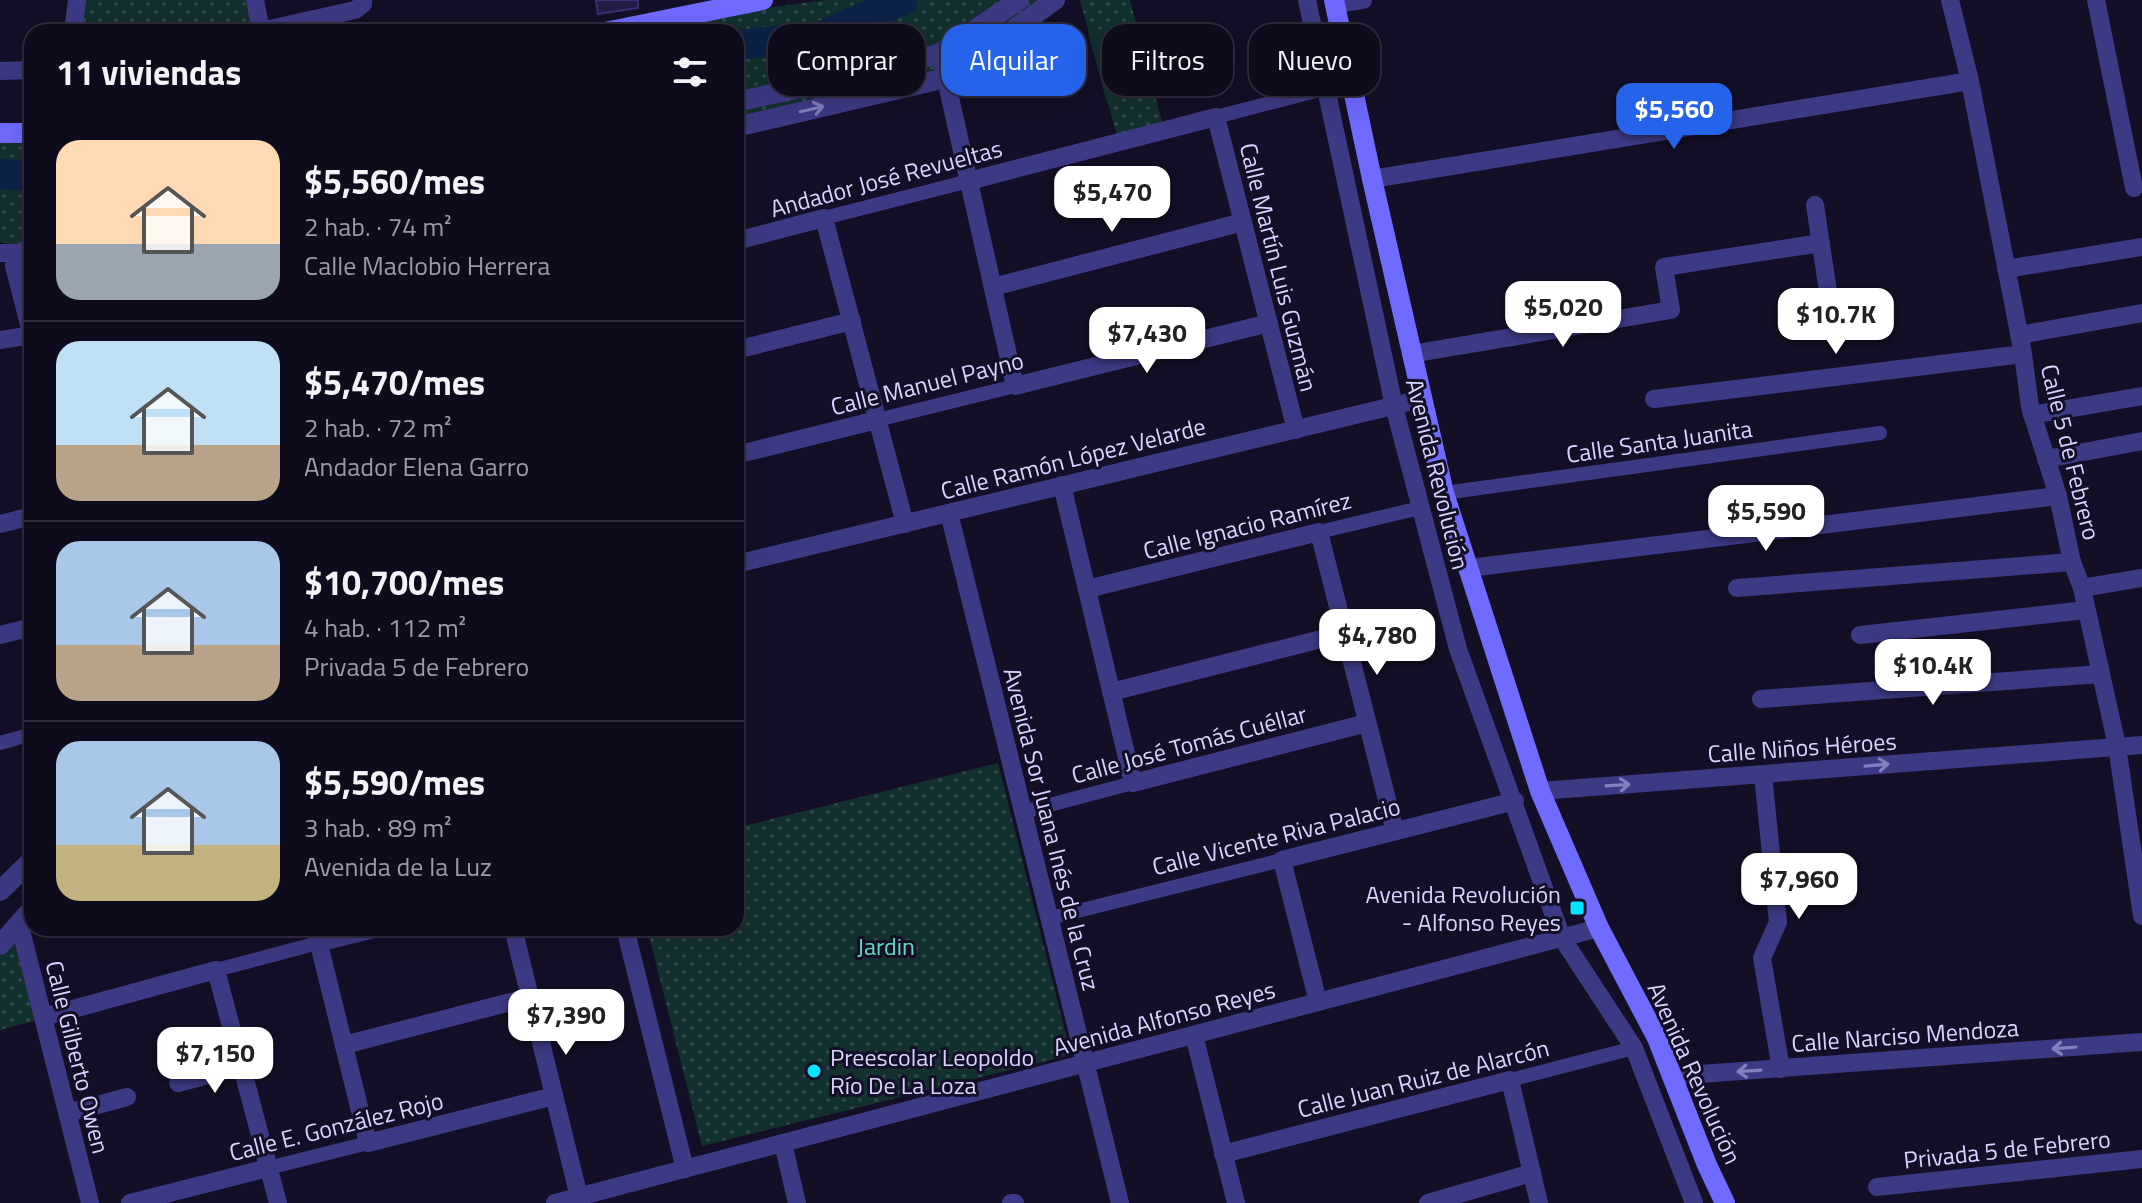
<!DOCTYPE html>
<html lang="es">
<meta charset="utf-8">
<style>
body{margin:0;font-family:"Titillium Web",sans-serif;background:#171425;color:#f1f3f6;height:100vh;display:flex;flex-direction:column;font-size:30px;white-space:nowrap}
*{box-sizing:border-box;margin:0}
p{font-size:26px;color:#9b9ba3}
.icon{flex:none;width:44px;height:44px;fill:none;stroke:currentColor;stroke-width:2;stroke-linecap:round;stroke-linejoin:round}
.map{position:relative;flex:1;overflow:hidden}
.side{position:absolute;left:24px;top:24px;width:720px;height:912px;display:flex;flex-direction:column;background:#0e0b1c;border-radius:24px;box-shadow:0 8px 32px #0002,0 0 0 2px #2e2b3b}
.side>*{flex:none}
.top-card{position:absolute;left:768px;top:24px;width:760px;height:72px;display:flex;gap:16px}
.price{position:absolute;translate:-50% -68px;padding:0 18px;border-radius:16px;background:#fff;color:#222;font-size:26px;line-height:52px;filter:drop-shadow(0 2px 4px #0008)}
.price::after{content:'';position:absolute;left:50%;top:48px;width:24px;height:18px;margin-left:-12px;background:inherit;clip-path:polygon(0 0,100% 0,50% 100%)}
.price.current{background:#2563eb;color:#fff}
ul{padding:0;list-style:none}
li{display:flex;align-items:center;gap:24px;height:200px;padding:0 32px}
li+li{border-top:2px solid #2e2b3b}
li span{display:grid;place-items:center;flex:none;width:224px;height:160px;border-radius:24px;color:#555}
li>.icon{margin-inline-start:auto}
span .icon{width:96px;height:96px;fill:#fffc;stroke-width:1}
li b{font-size:34px}
h2{display:flex;justify-content:space-between;align-items:center;height:96px;padding:0 32px;font-size:34px}
.tag{padding:0 28px;border-radius:24px;background:#0e0b1c;box-shadow:0 8px 32px #0002,0 0 0 2px #2e2b3b;font-size:28px;line-height:72px}
.tag.current{background:#2563eb;color:#fff}
.map>svg:first-child{display:block}
.green{fill:url(#green-dots)}
.pitch{fill:#12302f}
.lines{fill:none;stroke-linecap:round;stroke-linejoin:round}
.river{stroke:#0c2248;stroke-width:30}
.building{fill:#241b47;stroke:#3b2d73;stroke-width:2}
.pedestrian{stroke:#3d3a85;stroke-width:14}
.minor{stroke:#3d3a85;stroke-width:18}
.tertiary{stroke:#3d3a85;stroke-width:20}
.secondary{stroke:#6f6bff;stroke-width:20}
.oneway{stroke:#837fbc}
.poi-dot{fill:#00e5ff;stroke:#130f26;stroke-width:3}
.labels{text-anchor:middle;dominant-baseline:central;stroke-width:6;stroke-linejoin:round;paint-order:stroke}
.street-label{font-size:24px;fill:#d9d4ff;stroke:#130f26}
.poi-label{font-size:24px;fill:#d9d4ff;stroke:#130f26;text-anchor:end}
.park-label{font-size:24px;fill:#5fe0c0;stroke:#130f26}
</style>
<div class="map">
<svg width="2142" height="1203" viewBox="0 0 2142 1203">
<defs>
<pattern id="green-dots" width="8" height="8" patternUnits="userSpaceOnUse" patternTransform="scale(2)"><rect width="8" height="8" fill="#12302f"/><path d="M2 2h.1M6 6h.1" fill="none" stroke="#344d4e" stroke-width="1.8" stroke-linecap="round"/></pattern>
</defs>
<rect width="100%" height="100%" fill="#130f26"/>
<g class="green">
<path d="M77,0H255L256,32H73Z"/>
<path d="M826,0H1020L962,38L736,103V32H612L652,23Z"/>
<path d="M1023,0H1051L944,70L736,122V107L914,65Z"/>
<path d="M1080,0H1130L1164,130L1119,143Z"/>
<path d="M0,124L32,127V248L0,242Z"/>
<path d="M998,763L1071,1055L702,1146L647,928H736V828Z"/>
<path d="M17,937L37,1020L0,1030V954Z"/>
</g>
<path class="pitch" d="M1136,20L1155,90L1107,103L1088,33Z"/>
<g class="lines">
<g class="river">
<path d="M736,45L822,36L903,0"/>
<path d="M0,174L32,176"/>
</g>
</g>
<path class="building" d="M596,0H638V8L598,14Z"/>
<g class="lines">
<g class="pedestrian">
<path d="M1216,117L1327,88"/>
<path d="M824,218L969,181"/>
<path d="M877,420L1015,386"/>
<path d="M1444,493L1880,433"/>
<path d="M1319,532L1420,508"/>
<path d="M0,743L32,734"/>
<path d="M1023,812L1133,783"/>
<path d="M1050,918L1282,860"/>
<path d="M216,970L318,943"/>
<path d="M1510,1080L1634,1048"/>
<path d="M268,1168L368,1143"/>
</g>
<g class="minor">
<path d="M255,0L261,31"/>
<path d="M1307,0L1394,406L1458,649L1562,938L1634,1048L1694,1203"/>
<path d="M1950,0L1970,81L2023,354L2030,407L2058,496L2072,562L2082,588L2117,746L2142,916"/>
<path d="M2096,0L2134,188"/>
<path d="M1335,4L1363,0"/>
<path d="M73,32L77,0"/>
<path d="M256,32L355,10L363,4V0"/>
<path d="M940,53L1015,386L1269,323"/>
<path d="M0,71L32,70"/>
<path d="M1372,179L1970,81"/>
<path d="M969,181L1216,117L1296,430"/>
<path d="M1815,205L1829,298"/>
<path d="M736,241L824,218L905,524"/>
<path d="M0,253H22"/>
<path d="M2006,269L2142,247"/>
<path d="M993,287L1243,222"/>
<path d="M2019,335L2142,313"/>
<path d="M0,340L32,335"/>
<path d="M736,350L852,321"/>
<path d="M1411,354L1671,310L1664,267L1821,243"/>
<path d="M1654,399L2023,354"/>
<path d="M2032,415L2142,396"/>
<path d="M736,455L877,420"/>
<path d="M2046,459L2142,441"/>
<path d="M1062,485L1133,783L1367,723"/>
<path d="M949,513L1120,1203"/>
<path d="M0,524L32,516"/>
<path d="M736,564L1422,399"/>
<path d="M1469,568L2058,496"/>
<path d="M1737,588L2072,562"/>
<path d="M2082,588L2142,578"/>
<path d="M1087,589L1319,532L1395,831"/>
<path d="M0,635L32,627"/>
<path d="M1860,635L2086,610"/>
<path d="M1111,692L1345,633"/>
<path d="M1761,699L2101,674"/>
<path d="M1763,775L1778,922L1762,958L1781,1069"/>
<path d="M1540,791L2142,745"/>
<path d="M19,922L90,1203"/>
<path d="M315,928L368,1143L554,1096"/>
<path d="M513,928L579,1197"/>
<path d="M625,928L685,1169"/>
<path d="M318,943L378,928"/>
<path d="M1318,1002L1282,860L1515,801"/>
<path d="M44,1017L216,970L278,1203"/>
<path d="M1194,1035L1236,1203"/>
<path d="M344,1045L530,997"/>
<path d="M1672,1076L2142,1042"/>
<path d="M178,1083L242,1066"/>
<path d="M68,1113L127,1097"/>
<path d="M783,1143L797,1203"/>
<path d="M1223,1154L1510,1080L1539,1203"/>
<path d="M1877,1187L2142,1159"/>
<path d="M130,1203L268,1168"/>
<path d="M555,1203L1599,928"/>
<path d="M1011,1203H1015"/>
<path d="M1428,1203L1532,1173"/>
</g>
<g class="tertiary">
<path d="M736,102L900,66L940,53L1019,0"/>
<path d="M736,127L946,78L1055,0"/>
<path d="M32,254L22,253L15,266L32,332"/>
<path d="M0,891L32,860"/>
<path d="M0,945L32,909"/>
</g>
<g class="secondary">
<path d="M1334,0L1372,179L1444,493L1540,791L1599,928L1657,1038L1707,1165L1725,1203"/>
<path d="M605,32L763,0"/>
<path d="M0,133H32"/>
</g>
</g>
<defs><path id="oneway-shaft" d="M-6 0H5M1.5-3L5.5 0L1.5 3" fill="none" stroke-width="1.6" stroke-linecap="round" stroke-linejoin="round" transform="scale(2)"/></defs>
<g class="oneway">
<use href="#oneway-shaft" transform="translate(812 109) rotate(-13)"/>
<use href="#oneway-shaft" transform="translate(1877 765) rotate(-5)"/>
<use href="#oneway-shaft" transform="translate(1618 785) rotate(-4)"/>
<use href="#oneway-shaft" transform="translate(2064 1048) rotate(176)"/>
<use href="#oneway-shaft" transform="translate(1749 1071) rotate(176)"/>
</g>
<g class="poi-dot">
<rect x="1569" y="900" width="16" height="16" rx="4"/>
<circle cx="814" cy="1071" r="8"/>
</g>
<g class="labels">
<g class="street-label">
<text transform="translate(886 178) rotate(-15)">Andador José Revueltas</text>
<text transform="translate(1279 267) rotate(76)">Calle Martín Luis Guzmán</text>
<text transform="translate(927 383) rotate(-14)">Calle Manuel Payno</text>
<text transform="translate(1659 441) rotate(-8)">Calle Santa Juanita</text>
<text transform="translate(2071 452) rotate(76)">Calle 5 de Febrero</text>
<text transform="translate(1073 458) rotate(-14)">Calle Ramón López Velarde</text>
<text transform="translate(1438 474) rotate(76)">Avenida Revolución</text>
<text transform="translate(1247 525) rotate(-14)">Calle Ignacio Ramírez</text>
<text transform="translate(1189 744) rotate(-15)">Calle José Tomás Cuéllar</text>
<text transform="translate(1802 747) rotate(-4)">Calle Niños Héroes</text>
<text transform="translate(1052 829) rotate(76)">Avenida Sor Juana Inés de la Cruz</text>
<text transform="translate(1276 836) rotate(-14)">Calle Vicente Riva Palacio</text>
<text transform="translate(1164 1018) rotate(-15)">Avenida Alfonso Reyes</text>
<text transform="translate(1905 1035) rotate(-4)">Calle Narciso Mendoza</text>
<text transform="translate(78 1057) rotate(76)">Calle Gilberto Owen</text>
<text transform="translate(1695 1073) rotate(66)">Avenida Revolución</text>
<text transform="translate(1423 1078) rotate(-14)">Calle Juan Ruiz de Alarcón</text>
<text transform="translate(336 1126) rotate(-14)">Calle E. González Rojo</text>
<text transform="translate(2007 1149) rotate(-6)">Privada 5 de Febrero</text>
</g>
<g class="poi-label">
<text x="1561" y="894">Avenida Revolución<tspan x="1561" dy="28">- Alfonso Reyes</tspan></text>
<text x="830" y="1057" text-anchor="start">Preescolar Leopoldo<tspan x="830" dy="28">Río De La Loza</tspan></text>
</g>
<g class="park-label">
<text x="886" y="946">Jardin</text>
</g>
</g>
</svg>
<b class="price current" style="left:1674px;top:151px">$5,560</b>
<b class="price" style="left:1112px;top:234px">$5,470</b>
<b class="price" style="left:1563px;top:349px">$5,020</b>
<b class="price" style="left:1836px;top:356px">$10.7K</b>
<b class="price" style="left:1147px;top:375px">$7,430</b>
<b class="price" style="left:1766px;top:553px">$5,590</b>
<b class="price" style="left:1377px;top:677px">$4,780</b>
<b class="price" style="left:1933px;top:707px">$10.4K</b>
<b class="price" style="left:1799px;top:921px">$7,960</b>
<b class="price" style="left:566px;top:1057px">$7,390</b>
<b class="price" style="left:215px;top:1095px">$7,150</b>
<div class="top-card">
<a class="tag">Comprar</a>
<a class="tag current">Alquilar</a>
<a class="tag">Filtros</a>
<a class="tag">Nuevo</a>
</div>
<section class="side">
<h2>11 viviendas<svg class="icon" aria-label="filters" viewBox="0 0 24 24"><path d="M4 7h16M4 17h16"/><circle cx="9" cy="7" r="2"/><circle cx="15" cy="17" r="2"/></svg></h2>
<ul>
<li><span style="background:linear-gradient(#ffd9b3 65%,#9aa5b1 0)"><svg class="icon" aria-label="home" viewBox="0 0 24 24"><path d="M3 11l9-7 9 7M6 9v11h12V9"/></svg></span><div><b>$5,560/mes</b><p>2 hab. · 74 m²</p><p>Calle Maclobio Herrera</p></div></li>
<li><span style="background:linear-gradient(#bfe0f5 65%,#b9a48a 0)"><svg class="icon" aria-label="home" viewBox="0 0 24 24"><path d="M3 11l9-7 9 7M6 9v11h12V9"/></svg></span><div><b>$5,470/mes</b><p>2 hab. · 72 m²</p><p>Andador Elena Garro</p></div></li>
<li><span style="background:linear-gradient(#a9c7e8 65%,#b9a48a 0)"><svg class="icon" aria-label="home" viewBox="0 0 24 24"><path d="M3 11l9-7 9 7M6 9v11h12V9"/></svg></span><div><b>$10,700/mes</b><p>4 hab. · 112 m²</p><p>Privada 5 de Febrero</p></div></li>
<li><span style="background:linear-gradient(#a9c7e8 65%,#c2b280 0)"><svg class="icon" aria-label="home" viewBox="0 0 24 24"><path d="M3 11l9-7 9 7M6 9v11h12V9"/></svg></span><div><b>$5,590/mes</b><p>3 hab. · 89 m²</p><p>Avenida de la Luz</p></div></li>
</ul>
</section>
</div>
